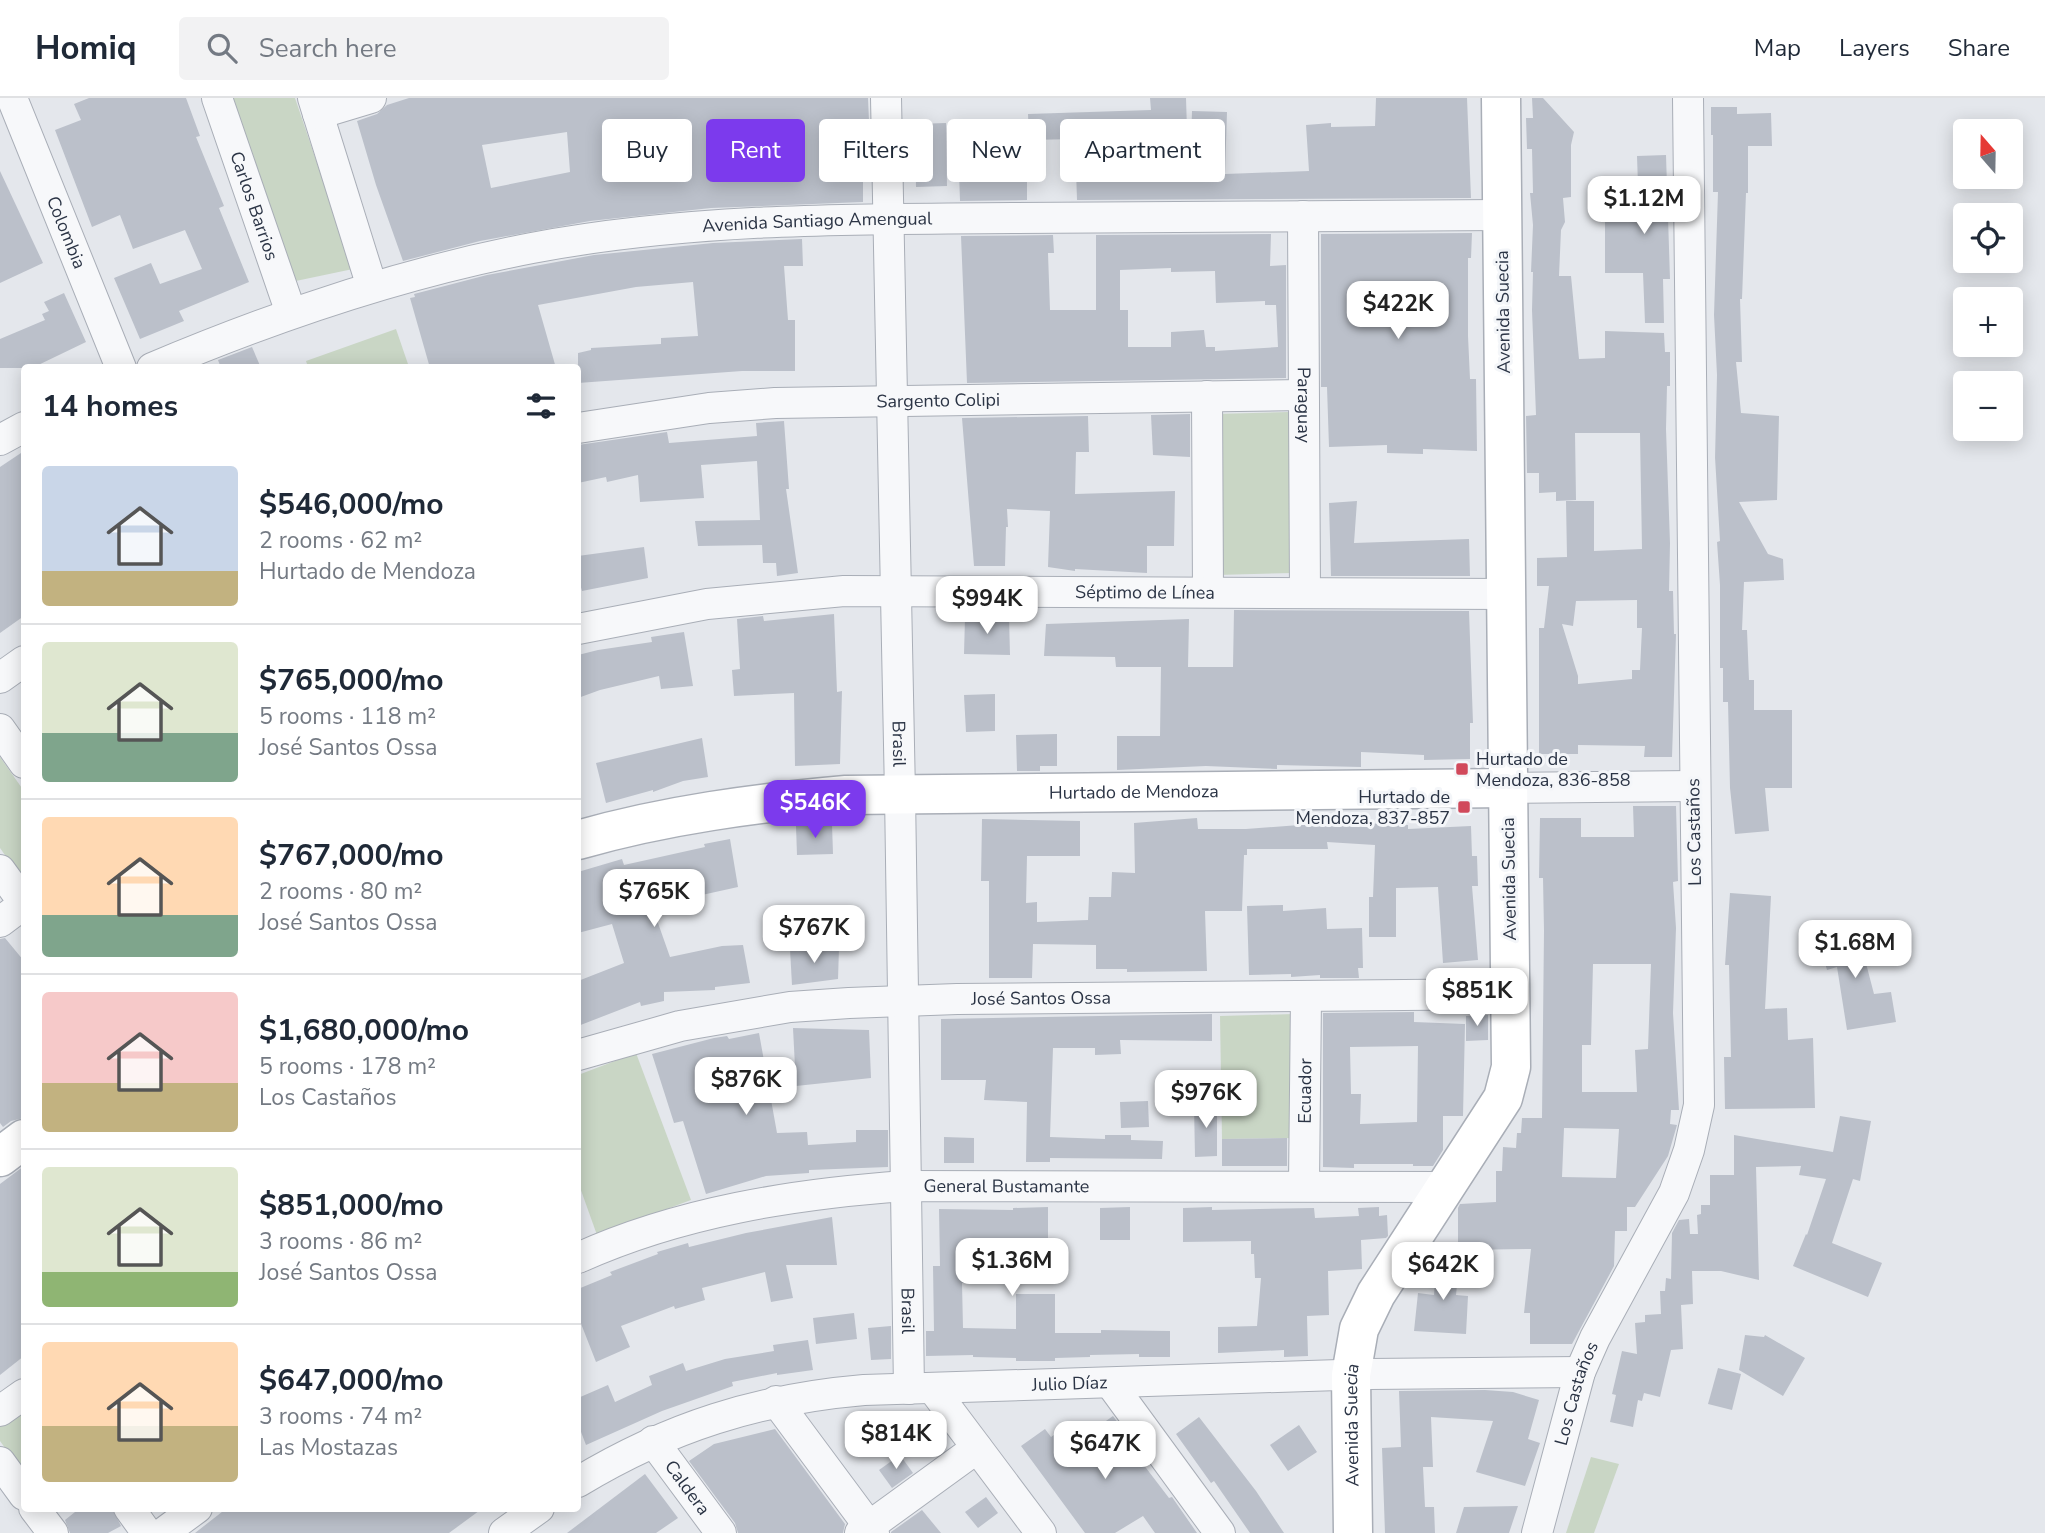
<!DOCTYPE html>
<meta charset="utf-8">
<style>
body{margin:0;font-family:"Nunito Sans",sans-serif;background:#f2f2f3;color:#1f2937;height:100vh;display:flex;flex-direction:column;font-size:26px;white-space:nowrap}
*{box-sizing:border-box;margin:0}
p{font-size:23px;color:#747a83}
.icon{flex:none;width:38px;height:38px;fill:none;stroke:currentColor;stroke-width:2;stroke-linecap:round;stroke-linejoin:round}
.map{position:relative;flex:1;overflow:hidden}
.drawer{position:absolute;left:21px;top:266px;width:560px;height:1148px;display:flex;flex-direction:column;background:#fff;border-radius:7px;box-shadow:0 4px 18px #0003}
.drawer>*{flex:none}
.top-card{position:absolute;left:602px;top:21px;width:665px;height:63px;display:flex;gap:14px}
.needle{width:46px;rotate:340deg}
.fabs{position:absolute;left:1953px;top:21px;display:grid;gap:14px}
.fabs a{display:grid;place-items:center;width:70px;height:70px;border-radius:7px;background:#fff;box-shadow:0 4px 18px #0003;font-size:35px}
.price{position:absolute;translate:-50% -60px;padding:0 16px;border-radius:14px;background:#fff;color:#222;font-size:23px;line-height:46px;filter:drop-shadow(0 2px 4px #0008)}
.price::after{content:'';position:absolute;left:50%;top:42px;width:21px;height:16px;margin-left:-10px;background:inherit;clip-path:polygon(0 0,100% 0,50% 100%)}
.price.selected{background:#7c3aed;color:#fff}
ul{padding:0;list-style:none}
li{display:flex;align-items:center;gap:21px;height:175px;padding:0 21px}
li+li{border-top:2px solid #e0e1e3}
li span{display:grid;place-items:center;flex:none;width:196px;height:140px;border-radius:7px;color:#555}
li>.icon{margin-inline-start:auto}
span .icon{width:84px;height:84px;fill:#fffc;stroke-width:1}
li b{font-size:30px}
h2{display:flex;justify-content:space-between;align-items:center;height:84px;padding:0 21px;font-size:30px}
.pill{padding:0 24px;border-radius:7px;background:#fff;box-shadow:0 4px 18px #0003;font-size:24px;line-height:63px}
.pill.selected{background:#7c3aed;color:#fff}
header{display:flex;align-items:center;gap:42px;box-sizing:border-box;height:98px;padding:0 35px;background:#fff;border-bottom:2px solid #e0e1e3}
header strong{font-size:33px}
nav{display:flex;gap:38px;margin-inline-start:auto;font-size:24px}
.search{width:490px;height:63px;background:#f2f2f3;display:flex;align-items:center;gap:18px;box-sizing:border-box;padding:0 24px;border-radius:7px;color:#747a83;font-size:26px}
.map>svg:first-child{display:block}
.green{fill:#c9d6c5}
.building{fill:#bbc0ca;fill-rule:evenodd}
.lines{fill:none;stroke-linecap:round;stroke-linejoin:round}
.street-casing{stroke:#a9aeb7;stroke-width:32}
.secondary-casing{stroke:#a9aeb7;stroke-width:41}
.street{stroke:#f7f8fa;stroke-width:30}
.secondary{stroke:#fff;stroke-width:38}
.poi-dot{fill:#d1495b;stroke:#f4f6f9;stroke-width:2.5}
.labels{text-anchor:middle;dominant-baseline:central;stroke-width:6;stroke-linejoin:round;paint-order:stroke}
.street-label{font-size:18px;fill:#2b3445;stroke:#f4f6f9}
.poi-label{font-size:18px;fill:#2b3445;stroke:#f4f6f9;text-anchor:start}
</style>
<header>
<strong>Homiq</strong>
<div class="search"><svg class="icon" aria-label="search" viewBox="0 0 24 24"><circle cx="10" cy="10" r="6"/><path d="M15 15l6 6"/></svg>Search here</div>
<nav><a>Map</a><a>Layers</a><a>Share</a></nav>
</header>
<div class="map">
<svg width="2045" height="1435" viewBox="0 0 2045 1435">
<rect width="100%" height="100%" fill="#e4e7ec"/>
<g class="green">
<path d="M227,0H295L353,171L291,184Z"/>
<path d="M396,231L409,269H308L306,263Z"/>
<path d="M1289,314L1293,475L1217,477L1214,316Z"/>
<path d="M0,659L24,693V784L0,750Z"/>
<path d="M1294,916L1296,1040L1222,1041L1220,918Z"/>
<path d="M636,955L691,1102L597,1137L578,1084V977Z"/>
<path d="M24,1305V1376L0,1343V1322Z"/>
<path d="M1591,1359L1619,1366L1594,1435H1566Z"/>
</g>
<g class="building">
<path d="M89,0H186L200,38L196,39L224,108L219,110L249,184L179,213L184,223L140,241L114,180L151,165L160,186L202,171L185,132L133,151L120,117L92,129L55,32L81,22L74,6Z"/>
<path d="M409,0H868L869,23H863V104L711,110L590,123L480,143L403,163L376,87L357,23L377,16L387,7ZM567,34L570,74L491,90L482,47Z"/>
<path d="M1150,0H1186L1187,32L1127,35L1128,79L1190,76L1192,13L1227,14L1225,76L1309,73L1306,27L1331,25V29L1375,28L1376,0H1467L1471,100L1077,102L1075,41L1029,42L1028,16L1151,12Z"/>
<path d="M1532,0H1543L1574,34L1571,47V99L1563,100L1565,124L1561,132L1559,178H1571L1579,261L1605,260V233L1664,235L1665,254H1670V288H1667L1666,331L1670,445L1669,493H1673L1674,536H1676L1672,659H1644L1645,648L1578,647V656H1539V530H1544L1549,488H1537V460L1567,459L1566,403H1594V453L1642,451L1640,335H1575L1576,402L1556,403V394L1539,395V375H1527L1526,318L1536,317L1532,212L1533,174H1531L1533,127L1530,95H1533L1532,51H1527L1526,20H1533ZM1637,502V530H1642L1640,572H1632V581L1578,586V578L1562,526L1573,528L1576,503Z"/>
<path d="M1711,9H1737V16L1771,15L1772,48H1748V95H1746L1742,201H1740L1742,264H1736L1741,315L1779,318L1777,402L1739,404L1768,456L1783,461L1784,482L1744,484L1742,532H1747L1749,582H1754V612H1792V690H1765L1769,733L1735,736L1730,690L1728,604H1723V570H1720V487L1717,444L1720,443L1715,359V361L1717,277L1714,217L1718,94H1713V37H1711Z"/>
<path d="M946,25L947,88L916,89L915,26Z"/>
<path d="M1666,57L1670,181H1663L1664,225H1645L1643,175H1605V121L1627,120L1626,105H1634L1635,87H1638L1637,58Z"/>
<path d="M1027,61V102L960,103L959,74L999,72V63Z"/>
<path d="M0,73L43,165L0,185Z"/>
<path d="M1472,135L1471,160H1468V238L1470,281H1476L1477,353L1423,351V356L1387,355V347L1329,349L1327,289H1321V136Z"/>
<path d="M1271,136L1270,168L1286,167V280L967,285L961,138L1053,137L1054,155H1048L1050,212H1096V137ZM1171,170V174L1215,173L1216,205L1265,203V207H1276L1278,249L1215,253V249H1206L1204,232L1171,234V249H1128V212H1120V172Z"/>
<path d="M802,141L803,168H784L788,222H795V273H742L578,285V255L591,252V250L661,246V240L698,238L693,184L636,189L538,207L556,270H430L410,200L415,199L414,196L487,177L594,157L713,145Z"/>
<path d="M64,195L86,244L32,270H0V241L45,222L42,216L49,213L44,204Z"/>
<path d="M252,249L261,270H221L218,262Z"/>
<path d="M1190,316V359L1153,357L1151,317Z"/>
<path d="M1088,318L1089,354H1076L1075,396L1175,393L1174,448H1147V475L1075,471V473L1048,469L1050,413L1007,411L1008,429H1006L1005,468H974L962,320Z"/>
<path d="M784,323L789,391H786L798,475L777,478L776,465H763L762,447L698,448L695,423L760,422L757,363L701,367L704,400L640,404L638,377L607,384L606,379L578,385V347L667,334L669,345L757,338L756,325Z"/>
<path d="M24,353V518L0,535V369Z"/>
<path d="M1357,403L1354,445L1469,441L1470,478H1331L1329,405Z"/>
<path d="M644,449L648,480L582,493L578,478V458Z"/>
<path d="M1234,512L1469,513L1473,625H1470V661L1424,662V657L1361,654V669L1277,667V671L1206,668L1117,672V638H1160L1161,569H1116L1115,559L1044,558L1046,526L1189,521L1188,569H1233Z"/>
<path d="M834,516L837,594L842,593L840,666L795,668L794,595L734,598L732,572L740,571L737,521L763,518L764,523Z"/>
<path d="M1009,519L1010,557L964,556L965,520Z"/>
<path d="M684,534L693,588L661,591L659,578L600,592L578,600V557L598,552L652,544L651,539Z"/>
<path d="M995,596V633L966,634L964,597Z"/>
<path d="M1057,636V668H1040V673H1017L1016,637Z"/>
<path d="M702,640L708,679L683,683L653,694V692L606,705L596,665Z"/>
<path d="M1633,708H1676L1678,783L1673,784L1676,830L1673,915L1679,1012H1671L1670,1026L1677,1027L1668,1058L1635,1109H1627V1133H1615L1614,1168L1572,1246H1530V1215H1524L1531,1151L1458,1152V1110L1460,1106L1496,1104V1073H1502L1503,1049L1516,1050L1517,1035H1521L1522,1020H1542L1544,833L1543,780H1539L1540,720H1581V739H1634ZM1593,866H1651L1648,951L1635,952L1637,994H1582V947H1591ZM1564,1030L1619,1031L1616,1080L1562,1079Z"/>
<path d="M1197,720L1198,731H1246L1339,724L1408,727V731L1471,728L1472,758H1477L1478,788H1472L1478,862L1443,865L1438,789L1396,790V839H1369V799H1373L1375,747L1327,744L1328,751H1247V757H1244L1242,813H1205L1207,873L1127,874V871H1096V847L1033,846L1032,880H989V783H981L982,721L1080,723V758H1027L1026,805L1037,804V824L1088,822L1089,799H1111L1112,774L1135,775L1134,725Z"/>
<path d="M832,726L833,756L797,757L796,728Z"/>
<path d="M730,741L738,789L652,808L670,859L722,848L743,847L750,885L715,889V892L664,894V903L641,908L640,904L578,928V883L624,865L612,826L578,835V774L622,761L624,767L705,749L704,746Z"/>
<path d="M1730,795L1771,798L1765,911L1787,910L1788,942L1813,940L1815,1010L1725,1011L1724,959H1731L1729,867H1725Z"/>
<path d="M1283,807V813L1326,810L1327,831L1362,830L1363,870H1358L1359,880H1320V877L1291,879V876L1249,877L1247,808Z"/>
<path d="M1856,827L1874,896L1891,894L1896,924L1847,932L1837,869L1827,872L1817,837Z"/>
<path d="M5,840L24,863V1020L11,1023L3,1029L0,1025V841Z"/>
<path d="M839,849L838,881L792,887L790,851Z"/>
<path d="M1414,914V924L1465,926L1463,1018H1443V1052L1433,1068H1413V1066H1354V1070L1323,1069V915ZM1418,948L1417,1024L1360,1026L1361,996H1351L1350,949Z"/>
<path d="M1212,916V943L1120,942L1121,956L1095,957V950H1053L1050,1039L1105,1041V1037H1131V1042L1163,1043L1162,1061L1050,1060V1064H1026L1027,1004L984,1002L986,982H941V921Z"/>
<path d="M1488,917V942L1466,943V918Z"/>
<path d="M793,930L869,932L871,980L796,988Z"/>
<path d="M759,935L777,1035L807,1034L808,1047L856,1044V1032H888V1069L809,1072V1075L766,1078L706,1096L683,1023L674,1025L652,956L714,940L727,938L729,941Z"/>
<path d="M1148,1003L1149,1029L1121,1030L1120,1004Z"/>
<path d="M1194,1006H1217V1058L1195,1059Z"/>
<path d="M1840,1018L1871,1023L1860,1083L1853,1081L1832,1145L1882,1165L1868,1199L1793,1168L1806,1136L1807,1137L1826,1081L1799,1077L1801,1068L1756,1069L1759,1182L1721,1173H1692L1693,1206L1681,1207L1683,1251L1671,1252L1660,1299L1644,1295L1642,1303L1638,1302L1633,1329L1610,1324L1616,1297L1612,1296L1622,1253L1637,1256L1635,1225L1645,1224V1217L1661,1216L1660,1193H1665L1666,1180L1671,1181L1672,1135L1679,1122L1689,1121L1690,1136H1698L1697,1117L1701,1116V1107H1710V1077H1734V1037L1833,1054Z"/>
<path d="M944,1039L974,1040V1065H944Z"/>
<path d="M1287,1040V1068H1222V1041Z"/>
<path d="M24,1068V1258L0,1277V1086Z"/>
<path d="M1048,1109V1140L991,1141L993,1176L972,1177V1185H962L963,1230L1016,1231V1196H1055V1235H1101V1232L1170,1233V1259H1139V1256L1090,1257V1259L1055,1260V1263H1016V1260L973,1259V1257L926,1258V1233H934L933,1168H940L939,1111L1013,1112V1110Z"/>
<path d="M1130,1109V1142H1100V1110Z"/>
<path d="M1212,1109V1112L1314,1110L1315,1120L1359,1118L1358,1110L1379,1109V1118L1387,1117L1388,1138L1386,1140L1361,1142L1362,1171L1328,1173L1329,1217L1307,1218L1308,1258L1284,1259V1252L1218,1255V1229L1257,1228L1261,1180H1255L1254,1156H1251V1143L1183,1144V1110Z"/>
<path d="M832,1119L837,1167H786L793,1200L771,1204L765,1174L702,1190L705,1202L675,1211L674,1208L621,1228L630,1249L596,1264L578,1218V1191L612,1177L610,1174L658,1156L657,1154L688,1145L689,1149L746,1135Z"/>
<path d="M1437,1157L1460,1159L1456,1197L1468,1198L1466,1236L1414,1233L1418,1195L1434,1197Z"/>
<path d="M854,1215L857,1241L816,1246L813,1220Z"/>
<path d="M891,1228V1261L871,1262L868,1230Z"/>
<path d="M1745,1237L1764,1239L1765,1237L1805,1260L1783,1298L1739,1272Z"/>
<path d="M808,1242L813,1272L777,1277V1275L732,1284L733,1288L662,1313L586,1347L578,1326V1300L608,1287L615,1304L652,1287L649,1278L683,1265L686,1273L725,1261L774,1253L773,1247Z"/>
<path d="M1718,1270L1741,1276L1732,1312L1708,1306Z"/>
<path d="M1485,1292L1513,1294L1539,1302L1528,1341L1540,1345L1525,1388L1476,1374L1493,1323L1431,1319L1433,1369H1423L1425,1409H1434L1435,1435H1385L1382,1350L1401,1349L1399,1293Z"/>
<path d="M1113,1318L1146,1363L1143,1366L1169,1400L1172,1399L1197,1435H1155L1143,1418L1115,1435H1085L1021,1348L1045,1331L1051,1339L1064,1330L1075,1345Z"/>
<path d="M1199,1319L1256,1393L1284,1435H1250L1214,1383L1211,1385L1176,1336Z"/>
<path d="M1299,1327L1317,1354L1288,1373L1270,1347Z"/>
<path d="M775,1331L845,1426L843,1435H738L735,1425L689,1363L714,1346Z"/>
<path d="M900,1357L913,1375L892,1390L879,1372Z"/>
<path d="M645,1376L678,1420L656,1435H567Z"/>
<path d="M986,1399L998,1415L978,1430L965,1414Z"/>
<path d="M1518,1408L1509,1435H1456L1464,1409Z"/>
<path d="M80,1410H112L121,1428L108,1435H70L65,1422Z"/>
<path d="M227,1410H483L449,1435H195Z"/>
<path d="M922,1412L941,1435H891V1434Z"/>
</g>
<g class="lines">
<defs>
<g id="street">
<path id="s1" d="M12,0L121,270"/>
<path id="s2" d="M217,0L291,215"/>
<path d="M313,0L372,189"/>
<path id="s3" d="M886,0L900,696L909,1291"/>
<path d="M318,16L371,0"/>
<path id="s4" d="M1303,118L1305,495"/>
<path id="s5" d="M152,270C275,218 401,175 532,150C691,120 852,121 1013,120C1176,119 1338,118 1501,117"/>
<path d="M1207,298L1208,494"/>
<path id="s6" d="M578,330L709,310L775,305L1302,297"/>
<path d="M0,342L24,329"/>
<path id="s7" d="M578,531L707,506L844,493L1507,496"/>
<path d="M0,580L24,563"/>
<path d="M0,631L24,665"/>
<path d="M1508,690L1694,688"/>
<path d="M0,772L24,805"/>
<path d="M0,824L24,806"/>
<path id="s8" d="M578,957L680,928L790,909L849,905L957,901L1511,896"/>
<path id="s9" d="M1304,1087L1306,898"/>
<path id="s10" d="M578,1160C680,1114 793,1096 905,1088L1445,1089"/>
<path d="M1111,1286L1220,1435"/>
<path d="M933,1291L1041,1435"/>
<path d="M776,1303L874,1435"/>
<path d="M0,1313L24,1296"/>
<path id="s11" d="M653,1343L721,1435"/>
<path d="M0,1364L24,1397"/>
<path id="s12" d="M578,1384C669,1329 758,1301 864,1292L1370,1276L1580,1274"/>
<path d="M34,1410L53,1435"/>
<path d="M129,1410L147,1435"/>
<path d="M163,1435L197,1410"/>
<path d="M504,1435L539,1410"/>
<path d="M860,1435L977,1350"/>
<path id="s13" d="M1537,1435L1580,1274L1595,1240L1674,1095L1689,1052L1699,1007L1688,0"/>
</g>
<g id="secondary">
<path id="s14" d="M578,742C665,717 756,705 846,697L1508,690"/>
<path d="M0,1059L24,1041"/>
<path id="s15" d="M1353,1435L1351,1277L1359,1231L1376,1196L1503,1000L1511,969L1501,0"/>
</g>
</defs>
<use href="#street" class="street-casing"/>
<use href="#secondary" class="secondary-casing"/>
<use href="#street" class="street"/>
<use href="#secondary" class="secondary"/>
</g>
<g class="poi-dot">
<rect x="1455" y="664" width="14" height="14" rx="3.5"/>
<rect x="1457" y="702" width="14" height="14" rx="3.5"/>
</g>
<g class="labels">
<g class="street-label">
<text stroke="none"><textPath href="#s2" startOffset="114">Carlos Barrios</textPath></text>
<text stroke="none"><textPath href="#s5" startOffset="686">Avenida Santiago Amengual</textPath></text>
<text stroke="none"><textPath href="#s1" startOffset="145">Colombia</textPath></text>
<text transform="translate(1503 214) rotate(-91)">Avenida Suecia</text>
<text stroke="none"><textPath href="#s6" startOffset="362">Sargento Colipi</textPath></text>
<text stroke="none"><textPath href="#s4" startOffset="189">Paraguay</textPath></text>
<text stroke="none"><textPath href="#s7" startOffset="570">Séptimo de Línea</textPath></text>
<text stroke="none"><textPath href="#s3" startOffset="646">Brasil</textPath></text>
<text stroke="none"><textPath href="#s14" startOffset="560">Hurtado de Mendoza</textPath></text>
<text transform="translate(1694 734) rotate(-91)">Los Castaños</text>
<text transform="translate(1509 781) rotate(-91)">Avenida Suecia</text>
<text stroke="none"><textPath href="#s8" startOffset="469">José Santos Ossa</textPath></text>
<text stroke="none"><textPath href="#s9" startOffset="94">Ecuador</textPath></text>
<text stroke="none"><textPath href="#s10" startOffset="438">General Bustamante</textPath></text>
<text stroke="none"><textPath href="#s3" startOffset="1213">Brasil</textPath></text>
<text stroke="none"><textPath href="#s12" startOffset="509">Julio Díaz</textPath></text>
<text stroke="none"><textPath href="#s13" startOffset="145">Los Castaños</textPath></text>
<text stroke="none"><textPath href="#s15" startOffset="108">Avenida Suecia</textPath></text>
<text stroke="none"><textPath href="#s11" startOffset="58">Caldera</textPath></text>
</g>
<g class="poi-label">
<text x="1476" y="661">Hurtado de<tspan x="1476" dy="21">Mendoza, 836-858</tspan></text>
<text x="1450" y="699" text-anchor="end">Hurtado de<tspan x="1450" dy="21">Mendoza, 837-857</tspan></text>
</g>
</g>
</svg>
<div class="fabs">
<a><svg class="needle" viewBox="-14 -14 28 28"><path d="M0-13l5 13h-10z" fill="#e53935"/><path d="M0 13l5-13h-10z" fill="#747a83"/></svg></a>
<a><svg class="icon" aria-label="locate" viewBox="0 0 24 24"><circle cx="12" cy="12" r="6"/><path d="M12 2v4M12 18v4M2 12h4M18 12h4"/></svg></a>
<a>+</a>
<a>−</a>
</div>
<b class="price" style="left:1644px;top:138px">$1.12M</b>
<b class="price" style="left:1398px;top:243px">$422K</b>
<b class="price" style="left:987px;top:538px">$994K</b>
<b class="price selected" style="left:815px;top:742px">$546K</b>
<b class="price" style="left:654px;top:831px">$765K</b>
<b class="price" style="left:814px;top:867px">$767K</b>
<b class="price" style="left:1855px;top:882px">$1.68M</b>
<b class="price" style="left:1477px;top:930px">$851K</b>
<b class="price" style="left:746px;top:1019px">$876K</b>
<b class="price" style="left:1206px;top:1032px">$976K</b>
<b class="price" style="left:1012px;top:1200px">$1.36M</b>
<b class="price" style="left:1443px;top:1204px">$642K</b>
<b class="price" style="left:896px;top:1373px">$814K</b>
<b class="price" style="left:1105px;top:1383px">$647K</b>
<div class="top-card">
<a class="pill">Buy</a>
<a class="pill selected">Rent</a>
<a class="pill">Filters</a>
<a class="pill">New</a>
<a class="pill">Apartment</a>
</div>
<section class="drawer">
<h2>14 homes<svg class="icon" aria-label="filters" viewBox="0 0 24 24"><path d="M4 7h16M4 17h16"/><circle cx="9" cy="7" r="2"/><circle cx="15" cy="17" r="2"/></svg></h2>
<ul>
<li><span style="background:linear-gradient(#c9d6e8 75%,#c2b280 0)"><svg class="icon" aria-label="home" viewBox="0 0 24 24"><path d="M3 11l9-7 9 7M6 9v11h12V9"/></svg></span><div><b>$546,000/mo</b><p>2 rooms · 62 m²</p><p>Hurtado de Mendoza</p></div></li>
<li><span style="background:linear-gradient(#dfe7d0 65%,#7fa58c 0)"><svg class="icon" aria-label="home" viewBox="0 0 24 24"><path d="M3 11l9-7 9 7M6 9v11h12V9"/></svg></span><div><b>$765,000/mo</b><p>5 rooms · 118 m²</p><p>José Santos Ossa</p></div></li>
<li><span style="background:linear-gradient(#ffd9b3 70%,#7fa58c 0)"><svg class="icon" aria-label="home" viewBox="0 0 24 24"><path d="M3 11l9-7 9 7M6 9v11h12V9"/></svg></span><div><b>$767,000/mo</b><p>2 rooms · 80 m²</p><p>José Santos Ossa</p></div></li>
<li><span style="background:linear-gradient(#f6c9c9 65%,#c2b280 0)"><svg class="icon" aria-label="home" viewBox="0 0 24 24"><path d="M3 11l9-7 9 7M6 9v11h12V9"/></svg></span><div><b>$1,680,000/mo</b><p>5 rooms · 178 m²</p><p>Los Castaños</p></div></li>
<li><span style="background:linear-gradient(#dfe7d0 75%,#8fb573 0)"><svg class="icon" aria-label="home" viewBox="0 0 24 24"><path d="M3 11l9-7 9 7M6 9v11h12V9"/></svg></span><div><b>$851,000/mo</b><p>3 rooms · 86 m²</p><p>José Santos Ossa</p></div></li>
<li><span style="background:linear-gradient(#ffd9b3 60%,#c2b280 0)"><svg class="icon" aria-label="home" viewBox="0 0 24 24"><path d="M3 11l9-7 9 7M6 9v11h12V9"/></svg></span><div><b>$647,000/mo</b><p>3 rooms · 74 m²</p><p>Las Mostazas</p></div></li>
</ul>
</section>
</div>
